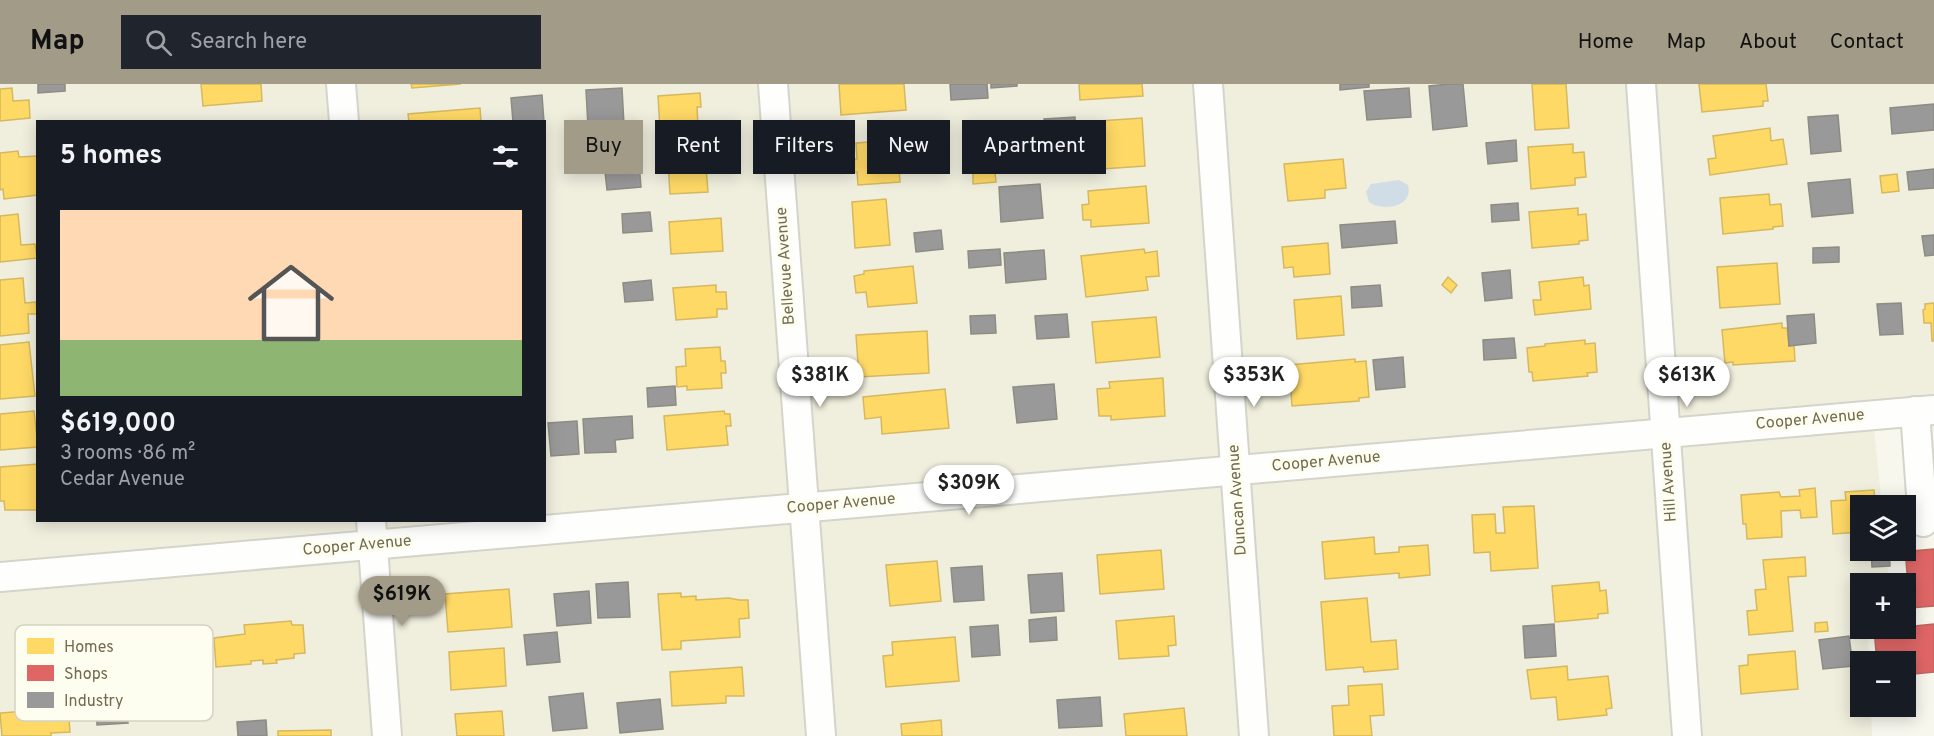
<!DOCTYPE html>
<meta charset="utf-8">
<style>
body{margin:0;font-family:Overpass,sans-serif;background:#20242c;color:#f1f3f6;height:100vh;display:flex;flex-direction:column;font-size:22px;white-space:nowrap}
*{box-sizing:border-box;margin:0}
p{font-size:20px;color:#9ea1a6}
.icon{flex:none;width:33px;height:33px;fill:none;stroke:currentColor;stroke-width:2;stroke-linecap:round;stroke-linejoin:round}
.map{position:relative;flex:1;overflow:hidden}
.details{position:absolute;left:36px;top:36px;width:510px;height:402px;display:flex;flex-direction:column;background:#171b24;border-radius:0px;box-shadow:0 3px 15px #0003}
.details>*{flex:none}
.hud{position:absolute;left:564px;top:36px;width:570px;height:54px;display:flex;gap:12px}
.buttons{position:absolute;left:1850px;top:411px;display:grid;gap:12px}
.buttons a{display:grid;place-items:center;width:66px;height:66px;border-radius:0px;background:#171b24;box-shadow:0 3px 15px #0003;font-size:30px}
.price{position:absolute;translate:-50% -51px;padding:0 14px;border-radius:21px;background:#fff;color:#222;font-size:20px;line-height:39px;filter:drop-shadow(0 2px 3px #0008)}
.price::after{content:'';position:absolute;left:50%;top:36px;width:18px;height:14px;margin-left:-9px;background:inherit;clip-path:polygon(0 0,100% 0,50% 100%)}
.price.active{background:#a19b87;color:#111}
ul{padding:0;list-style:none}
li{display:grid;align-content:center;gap:12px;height:318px;padding:0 24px}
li+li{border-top:2px solid #363941}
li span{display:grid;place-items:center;height:186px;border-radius:0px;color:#555}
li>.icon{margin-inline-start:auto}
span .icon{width:108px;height:108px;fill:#fffc;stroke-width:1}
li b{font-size:26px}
h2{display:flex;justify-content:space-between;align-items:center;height:72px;padding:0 24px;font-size:26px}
.chip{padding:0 21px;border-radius:0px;background:#171b24;box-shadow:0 3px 15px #0003;font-size:21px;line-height:54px}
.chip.active{background:#a19b87;color:#111}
header{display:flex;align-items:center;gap:36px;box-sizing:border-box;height:84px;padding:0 30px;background:#a19b87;color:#111}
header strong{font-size:28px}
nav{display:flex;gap:33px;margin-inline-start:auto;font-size:21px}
.search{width:420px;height:54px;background:#20242c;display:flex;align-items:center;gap:15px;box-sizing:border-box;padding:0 21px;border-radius:0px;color:#9ea1a6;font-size:22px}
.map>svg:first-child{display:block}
.residential{fill:#f0efde;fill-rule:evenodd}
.water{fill:#d0dce6}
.homes{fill:#ffd966;stroke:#d5b85f;stroke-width:1.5}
.shops{fill:#e06666;stroke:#bf675f;stroke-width:1.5}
.industry{fill:#999;stroke:#8e8b83;stroke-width:1.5}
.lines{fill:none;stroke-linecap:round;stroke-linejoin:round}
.minor-casing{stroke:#d5d4ca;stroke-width:32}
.minor{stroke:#fefefc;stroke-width:28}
.labels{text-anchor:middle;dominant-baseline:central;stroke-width:6;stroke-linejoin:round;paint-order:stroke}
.street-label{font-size:16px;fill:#736a4f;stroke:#fdfef0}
.key{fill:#fdfef0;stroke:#d4d2c0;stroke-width:1.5}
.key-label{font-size:16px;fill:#736a4f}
</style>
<header>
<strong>Map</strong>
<div class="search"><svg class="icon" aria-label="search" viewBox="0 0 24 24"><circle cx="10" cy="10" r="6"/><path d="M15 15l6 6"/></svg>Search here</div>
<nav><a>Home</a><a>Map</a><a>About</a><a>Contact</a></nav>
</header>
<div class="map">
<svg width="1934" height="652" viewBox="0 0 1934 652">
<rect width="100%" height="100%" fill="#f7f7ee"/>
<path class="residential" d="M0,0H1934V339L1874,344L1882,421L1860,422V466L1886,467L1890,499L1860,500V544L1868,545L1869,577L1860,578V622L1871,623L1872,652H0ZM38,38H544V436H38Z"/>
<path class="water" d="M1399,96L1408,101C1414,123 1383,128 1369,118L1366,108L1371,100Z"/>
<g class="homes">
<path d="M201,0H261L262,17L203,22Z"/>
<path d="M411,0H461L412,4Z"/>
<path d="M839,0H904L906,26L841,31Z"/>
<path d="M1079,0H1142L1143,12L1080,16Z"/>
<path d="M1532,0H1566L1569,44L1535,46Z"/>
<path d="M1699,0H1766L1768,17H1763V22L1702,28Z"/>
<path d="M12,4L13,17L29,16L30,34L0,37V5Z"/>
<path d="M700,9L701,23H697L698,42L660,45L658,12Z"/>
<path d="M480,24L481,38H409L408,30Z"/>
<path d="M1142,34L1145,82L1102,85L1099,37Z"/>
<path d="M1770,44L1771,57L1783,55L1787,80L1710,91L1708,75L1716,74L1713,52Z"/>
<path d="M897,56L900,98L858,101L857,88H853L852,75H857L856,59Z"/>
<path d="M1573,60V69L1584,68L1586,93L1575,94V101L1531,105L1528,63Z"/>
<path d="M18,67L19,73L38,72V111L4,115L3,105L0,106V69Z"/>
<path d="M705,70L708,108L670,110L668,78L694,77V71Z"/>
<path d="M1343,75L1346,104L1325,106V114L1288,117L1284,80Z"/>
<path d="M995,87L996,98L973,100V88Z"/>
<path d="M1897,90L1899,107L1882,109L1880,92Z"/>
<path d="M1146,102L1149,139L1091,143V136H1083L1082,121L1089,120L1088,107Z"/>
<path d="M1769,110L1770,121L1781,120L1783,142L1773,143V145L1723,150L1720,114Z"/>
<path d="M886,115L890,161L855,164L852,118Z"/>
<path d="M1578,124V131L1586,130L1588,156L1579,157V160L1532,164L1529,128Z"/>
<path d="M18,130L21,161L35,160L37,174L0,178V132Z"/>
<path d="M721,134L723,167L671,170L669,138Z"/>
<path d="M1328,159L1330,190L1294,193L1293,183L1284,184L1282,163Z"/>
<path d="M1144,165L1145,169L1157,167L1159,192L1146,193L1148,206L1086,213L1081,172Z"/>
<path d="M1777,179L1780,220L1720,224L1717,183Z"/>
<path d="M913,182L917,219L868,223L866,208L856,209L854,192L864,190V187Z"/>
<path d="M1448,193L1457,201L1451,209L1442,201Z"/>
<path d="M1583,193L1584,202L1589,201L1591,225L1535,231L1533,216H1541L1539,198Z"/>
<path d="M23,194L25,219L36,218L37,230H28L29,249L0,252V196Z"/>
<path d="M716,201V208H726L727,225H717V233L676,236L673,204Z"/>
<path d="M1341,212L1344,251L1297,255L1294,216Z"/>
<path d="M1934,219V257H1932L1931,239H1924L1923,226L1925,225V220Z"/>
<path d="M1156,233L1160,273L1096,279L1092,238Z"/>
<path d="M1782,239V244H1787L1789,262L1794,261L1795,277L1733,281V278L1725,279L1722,246Z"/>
<path d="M927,247L929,289L859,293L856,251Z"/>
<path d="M1585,256V260L1595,259L1597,288L1587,289L1588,292L1533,297L1532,288H1529L1527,264L1545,262V260Z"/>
<path d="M29,258L35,312L0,315V261Z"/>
<path d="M720,263L721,277H725L726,289H721L722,304L687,306V302L677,303L676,283L686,282L685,265Z"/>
<path d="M1355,275V278L1366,277L1369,313L1359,314V317L1292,322L1289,281Z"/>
<path d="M1163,294L1165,332L1111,336V332H1099L1097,305L1110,304L1109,298Z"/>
<path d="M945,305L949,344L882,350L881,333L865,335L863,313Z"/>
<path d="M34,327L38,363L0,366V330Z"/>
<path d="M724,327L725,330H730L731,342H726L728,361L667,366L664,332Z"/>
<path d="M38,380V426H5L4,417H0V383Z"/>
<path d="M1815,404L1817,433L1801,434L1800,426L1781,427L1782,453L1747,455L1746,440H1743L1741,411L1779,408L1781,413L1800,412L1799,406Z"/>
<path d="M1874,406L1875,418H1886L1887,422H1860V448L1833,450L1831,417L1846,416L1845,408Z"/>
<path d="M1534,422L1538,484L1491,487L1490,468L1474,469L1472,431L1495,430L1496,449H1505L1503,423Z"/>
<path d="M1374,453L1375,470L1399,468V463L1428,461L1430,491L1399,494V489L1325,495L1322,458Z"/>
<path d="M1161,466L1164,505L1100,510L1097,471Z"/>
<path d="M1805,473L1806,492L1788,493L1793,547L1749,551L1747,527L1757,526L1755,506L1766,505L1763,476Z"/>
<path d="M937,477L941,517L890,522L886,481Z"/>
<path d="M1599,498L1600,507L1606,506L1608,529L1598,530V534L1555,538L1552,502Z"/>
<path d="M509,505L512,543L448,548L445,510Z"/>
<path d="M681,509V513L696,512V516L729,514L739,516H748L749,534L739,535L740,553L681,557V565L662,566L658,510Z"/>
<path d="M1367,514L1371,558L1396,556L1398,585L1364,588L1363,583L1326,586L1321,518Z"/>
<path d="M1174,532L1176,561L1168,562L1169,572L1119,575L1116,537Z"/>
<path d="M291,537L292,541H303L305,569L294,570V574L276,576L277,579L263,580V576L251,577V580L216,583L214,554L245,550L244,541Z"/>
<path d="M1827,538L1828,547L1815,548V539Z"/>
<path d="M955,553L959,597L886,603L883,572L893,571L892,558Z"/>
<path d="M504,564L506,602L451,606L449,568Z"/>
<path d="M1795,567L1798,605L1741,610L1739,582L1748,581V571Z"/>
<path d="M1567,582L1568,596L1608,592L1612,624L1606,625L1607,631L1558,636L1556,613L1531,615L1527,586Z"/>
<path d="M742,583L744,612H726V619L672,622L670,588Z"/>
<path d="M1382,600L1384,631L1370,632L1372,652H1334L1332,622L1349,621L1348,602Z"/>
<path d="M68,624L70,648L51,649V652H2L0,629Z"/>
<path d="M1184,624L1187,652H1126L1124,630Z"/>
<path d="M502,627L504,652H457L455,630Z"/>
<path d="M941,636L942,652H902L901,640Z"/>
<path d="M331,646V652H278V647Z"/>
</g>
<g class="shops">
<path d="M1934,465V522L1910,524L1906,477H1913L1912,467Z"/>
<path d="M1934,540V588L1905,591V578H1877L1874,545L1905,544V543Z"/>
</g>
<g class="industry">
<path d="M38,0H65V7L38,9Z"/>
<path d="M950,0H987L988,14L951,16Z"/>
<path d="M991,0H1017V2L991,4Z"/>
<path d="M1340,0H1369V3L1340,6Z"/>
<path d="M1449,0H1463L1467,42L1433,46L1429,2Z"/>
<path d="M622,4L624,41L588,43L586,6Z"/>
<path d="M1409,4L1411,33L1367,36L1364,7Z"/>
<path d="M542,11L544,38H513L511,14Z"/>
<path d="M1934,20V46L1892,50L1890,24Z"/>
<path d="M1838,31L1841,67L1811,70L1808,33Z"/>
<path d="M1075,33L1076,55L1045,57L1044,35Z"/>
<path d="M992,37L994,69L965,71L963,40Z"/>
<path d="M1516,56L1517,77L1488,80L1486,59Z"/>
<path d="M638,66L641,103L607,106L603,69Z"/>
<path d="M1934,85V104L1909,106L1907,88Z"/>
<path d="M1850,95L1853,129L1812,133L1808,99Z"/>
<path d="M1040,100L1043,134L1001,138L999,103Z"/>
<path d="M1518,119L1519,136L1492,138L1491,121Z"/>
<path d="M650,128L652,147L623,149L622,130Z"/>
<path d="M1395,137L1397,159L1342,164L1340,141Z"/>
<path d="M941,146L943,165L916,168L914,149Z"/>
<path d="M1934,151V171L1925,172L1922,152Z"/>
<path d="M1839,163V178L1813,179V164Z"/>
<path d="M1000,165L1001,181L969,184L968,167Z"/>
<path d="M1044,166L1046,195L1006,199L1004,169Z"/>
<path d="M1510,186L1512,214L1485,217L1482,189Z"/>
<path d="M651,196L653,216L625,218L623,199Z"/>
<path d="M1380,201L1382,222L1352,224L1351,203Z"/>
<path d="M1901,219L1903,250L1880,251L1877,220Z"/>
<path d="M1067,230L1069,253L1037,255L1035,232Z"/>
<path d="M1814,230L1816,259L1789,262L1787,232Z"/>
<path d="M995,231L996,249L971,250L970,232Z"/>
<path d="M1514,254L1516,274L1484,276L1483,256Z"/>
<path d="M1403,273L1405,303L1376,306L1373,276Z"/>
<path d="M1054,300L1057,335L1017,339L1013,303Z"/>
<path d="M675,302L676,321L648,323L647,304Z"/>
<path d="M632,332L633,354L615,356L616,368L585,369L583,335Z"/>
<path d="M577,337L579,370L551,372L548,339Z"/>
<path d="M1871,466H1889L1890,482L1872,483Z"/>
<path d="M982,482L984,516L954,518L951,484Z"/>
<path d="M1062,489L1064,527L1031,529L1028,491Z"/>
<path d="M628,498L630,533L598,534L596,500Z"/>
<path d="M589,507L591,539L557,542L554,510Z"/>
<path d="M1056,533L1057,556L1030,558L1029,536Z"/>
<path d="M1554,540L1556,572L1525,574L1523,542Z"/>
<path d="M998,541L1000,571L972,573L970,543Z"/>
<path d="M557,548L560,578L527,581L524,551Z"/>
<path d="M1849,552L1853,582L1823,585L1819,556Z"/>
<path d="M583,609L587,644L553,647L549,613Z"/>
<path d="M1100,613L1102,642L1059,644L1057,616Z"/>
<path d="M126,614L128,639L97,641L96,615Z"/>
<path d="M660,615L663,645L620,649L617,619Z"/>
<path d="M266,636L267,652H238L237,638Z"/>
</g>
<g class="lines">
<defs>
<g id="minor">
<path d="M341,0L344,38"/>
<path d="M773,0L821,652"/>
<path d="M1208,0L1254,652"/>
<path d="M1641,0L1687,652"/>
<path d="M1915,327L1923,438"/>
<path d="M371,436L387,652"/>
<path d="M0,493L1934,326"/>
</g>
</defs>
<use href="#minor" class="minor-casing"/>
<use href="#minor" class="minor"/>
</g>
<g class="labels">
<g class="street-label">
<text transform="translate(786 182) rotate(-94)">Bellevue Avenue</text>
<text transform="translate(1810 336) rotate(-5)">Cooper Avenue</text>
<text transform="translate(1326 378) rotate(-5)">Cooper Avenue</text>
<text transform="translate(1669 398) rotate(-94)">Hill Avenue</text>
<text transform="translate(1238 416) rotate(-94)">Duncan Avenue</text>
<text transform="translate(841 420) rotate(-5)">Cooper Avenue</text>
<text transform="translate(357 462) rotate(-5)">Cooper Avenue</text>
</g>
</g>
<rect x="15" y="541" width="198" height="96" rx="9" class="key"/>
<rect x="27" y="554" width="27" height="16" fill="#ffd966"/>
<rect x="27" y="581" width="27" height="16" fill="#e06666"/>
<rect x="27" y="608" width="27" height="16" fill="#999"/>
<g class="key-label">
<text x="64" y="568">Homes</text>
<text x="64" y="595">Shops</text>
<text x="64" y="622">Industry</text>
</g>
</svg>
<div class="buttons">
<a><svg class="icon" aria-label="layers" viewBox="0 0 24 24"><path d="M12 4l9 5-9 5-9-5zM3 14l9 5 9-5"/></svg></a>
<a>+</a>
<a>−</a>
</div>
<b class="price" style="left:820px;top:324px">$381K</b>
<b class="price" style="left:1254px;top:324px">$353K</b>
<b class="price" style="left:1687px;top:324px">$613K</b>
<b class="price" style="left:969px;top:432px">$309K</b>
<b class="price active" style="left:402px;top:543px">$619K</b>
<div class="hud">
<a class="chip active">Buy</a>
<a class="chip">Rent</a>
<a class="chip">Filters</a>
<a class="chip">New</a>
<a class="chip">Apartment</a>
</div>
<section class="details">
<h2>5 homes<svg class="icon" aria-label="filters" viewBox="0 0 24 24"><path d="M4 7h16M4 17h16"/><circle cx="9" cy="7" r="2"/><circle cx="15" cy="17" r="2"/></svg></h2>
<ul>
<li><span style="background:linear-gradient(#ffd9b3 70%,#8fb573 0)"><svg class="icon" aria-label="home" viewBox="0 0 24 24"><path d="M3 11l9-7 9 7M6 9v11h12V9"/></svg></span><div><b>$619,000</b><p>3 rooms · 86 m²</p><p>Cedar Avenue</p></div></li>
</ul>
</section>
</div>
